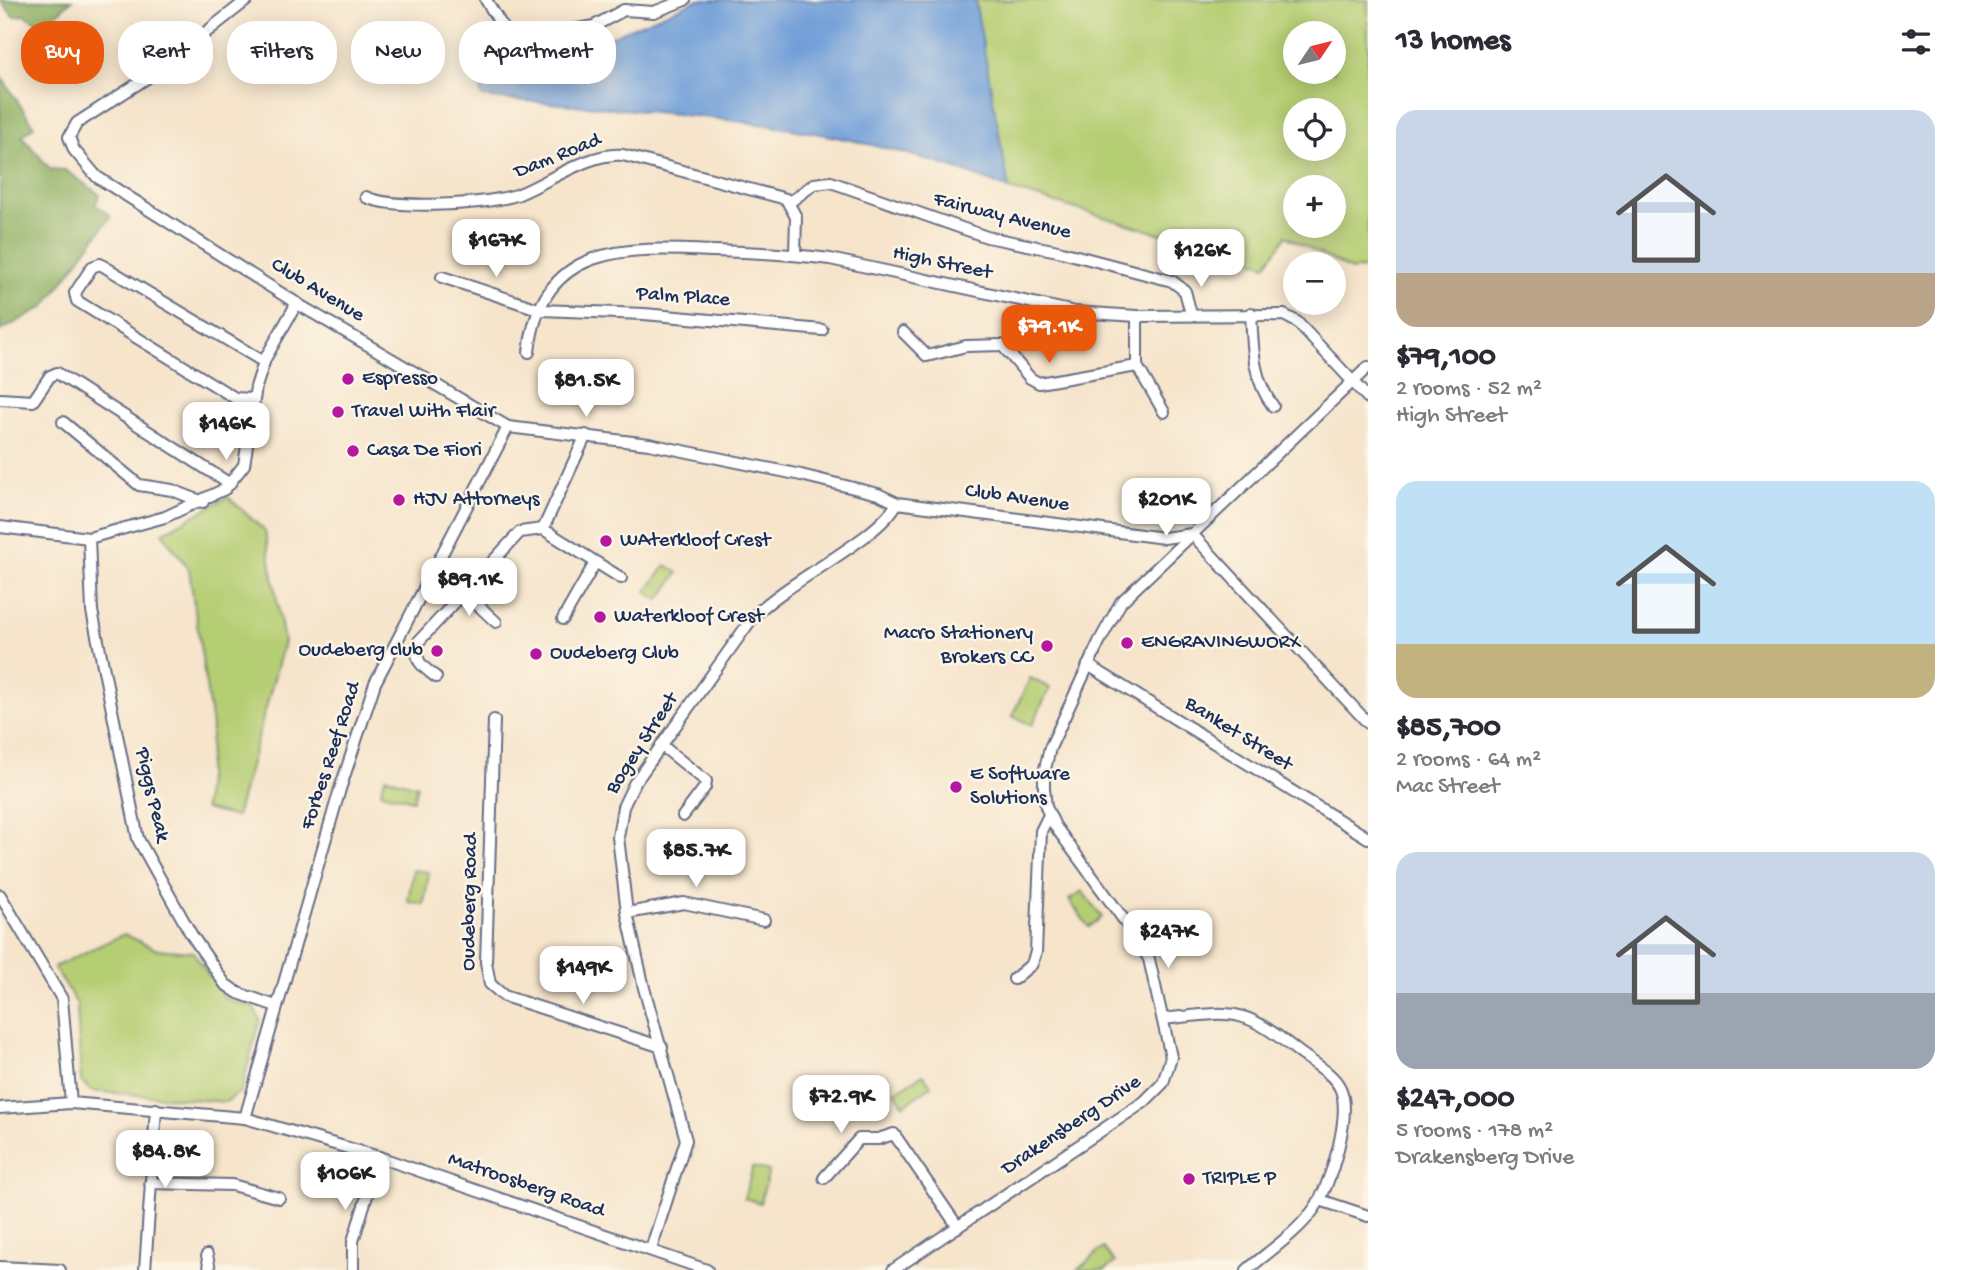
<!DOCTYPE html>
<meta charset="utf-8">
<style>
body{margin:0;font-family:"Gochi Hand",sans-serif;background:#f7f7f7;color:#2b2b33;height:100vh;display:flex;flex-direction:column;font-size:26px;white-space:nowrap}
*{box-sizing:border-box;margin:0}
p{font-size:23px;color:#7c7c81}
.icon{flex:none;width:38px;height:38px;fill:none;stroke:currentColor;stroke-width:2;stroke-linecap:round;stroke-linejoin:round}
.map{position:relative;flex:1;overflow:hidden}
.details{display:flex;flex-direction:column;background:#fff;width:595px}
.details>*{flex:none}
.hud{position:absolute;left:21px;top:21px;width:665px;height:63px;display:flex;gap:14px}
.needle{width:46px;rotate:55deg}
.buttons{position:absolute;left:1283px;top:21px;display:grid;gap:14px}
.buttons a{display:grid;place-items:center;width:63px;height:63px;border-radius:50%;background:#fff;box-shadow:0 4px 18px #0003;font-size:35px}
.price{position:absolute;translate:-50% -60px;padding:0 16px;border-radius:14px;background:#fff;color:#222;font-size:23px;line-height:46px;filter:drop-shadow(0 2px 4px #0008)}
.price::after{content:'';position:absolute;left:50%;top:42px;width:21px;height:16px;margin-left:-10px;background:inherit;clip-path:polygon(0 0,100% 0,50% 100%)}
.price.selected{background:#ea580c;color:#fff}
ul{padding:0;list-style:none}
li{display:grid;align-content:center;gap:14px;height:371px;padding:0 28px}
li span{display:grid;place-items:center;height:217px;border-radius:21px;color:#555}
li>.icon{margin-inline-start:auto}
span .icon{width:126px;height:126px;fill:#fffc;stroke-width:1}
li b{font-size:30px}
h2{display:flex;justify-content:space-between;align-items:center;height:84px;padding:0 28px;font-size:30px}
.pill{padding:0 24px;border-radius:28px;background:#fff;box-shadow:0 4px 18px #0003;font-size:24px;line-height:63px}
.pill.selected{background:#ea580c;color:#fff}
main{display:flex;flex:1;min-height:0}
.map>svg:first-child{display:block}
.green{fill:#b6ce73;stroke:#687e68;stroke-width:2;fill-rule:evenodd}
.forest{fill:#90b165;stroke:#567062;stroke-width:2}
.water{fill:#6f9ed8;stroke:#45669b;stroke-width:2}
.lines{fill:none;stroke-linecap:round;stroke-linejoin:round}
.street-casing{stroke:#686e84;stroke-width:14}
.street{stroke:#fff;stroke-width:10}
.poi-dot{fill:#b5179e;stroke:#fcf5e5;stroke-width:2.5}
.labels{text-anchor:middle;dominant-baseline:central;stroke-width:5;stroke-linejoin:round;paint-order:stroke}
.street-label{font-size:21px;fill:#1b2f5e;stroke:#fcf5e5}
.poi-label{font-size:21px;fill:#1b2f5e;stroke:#fcf5e5;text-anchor:start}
</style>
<main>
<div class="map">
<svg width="1368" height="1270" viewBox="0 0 1368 1270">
<rect width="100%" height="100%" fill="#fcf5e5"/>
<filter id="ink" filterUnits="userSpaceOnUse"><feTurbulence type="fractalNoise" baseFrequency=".0143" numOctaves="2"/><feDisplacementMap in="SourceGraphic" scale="14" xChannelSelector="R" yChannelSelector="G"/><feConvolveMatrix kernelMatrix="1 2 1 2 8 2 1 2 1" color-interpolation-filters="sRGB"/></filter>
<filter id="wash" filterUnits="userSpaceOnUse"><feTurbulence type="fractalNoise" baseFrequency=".00686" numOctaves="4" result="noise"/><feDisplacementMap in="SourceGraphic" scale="28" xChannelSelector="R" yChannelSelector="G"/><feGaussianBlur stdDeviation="1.57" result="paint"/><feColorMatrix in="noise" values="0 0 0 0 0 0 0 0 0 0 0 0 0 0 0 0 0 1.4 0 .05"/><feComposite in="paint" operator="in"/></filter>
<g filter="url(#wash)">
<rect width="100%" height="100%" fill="#f6e4cb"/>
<g class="green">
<path d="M975,0H1368V268L1351,270L1286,236L1266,265L1009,189ZM1295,33H1334V72H1295ZM1295,110H1334V149H1295ZM1295,187H1334V226H1295Z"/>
<path d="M228,497L265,531L284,642L236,817L204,809L212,726L189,569L162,533Z"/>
<path d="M666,565L678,573L659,600L646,592Z"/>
<path d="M1030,678L1050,688L1032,725L1012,716Z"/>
<path d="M385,777L417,786L413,800L381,792Z"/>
<path d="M413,870L429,872L424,904L408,902Z"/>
<path d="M1082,891L1102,917L1089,927L1069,900Z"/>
<path d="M124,934L155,949L193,952L225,999L253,1006L260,1020L241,1091L226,1102L91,1091L81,1081L77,1004L54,967Z"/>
<path d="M923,1074L931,1086L904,1105L895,1092Z"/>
<path d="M753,1167L769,1171L760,1203L744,1198Z"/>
<path d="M1103,1248L1115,1262L1105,1270H1077Z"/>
</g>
<g class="forest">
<path d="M0,0H72L49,21L39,24L25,15L14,17Z"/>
<path d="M0,75L34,126L22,136L50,169L65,170L100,195L95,204L111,216L45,306L0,331Z"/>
</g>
<path class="water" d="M697,0H975L1009,189C844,118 658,114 482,97L477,72L580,50Z"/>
</g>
<g filter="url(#ink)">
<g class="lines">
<defs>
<g id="street">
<path d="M247,0L153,74L77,123L69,137L74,150L97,177L301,306L508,427L649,444L801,475L878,494L897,503L1164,538L1192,534"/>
<path d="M486,0L505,31L520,40L594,26L624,10L654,12L685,0"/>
<path d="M366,197C393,210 490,205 519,194C549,182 592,151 623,155L786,199L796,217L795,254"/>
<path d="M790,202L814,184L831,182L987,237L1058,251L1172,281L1185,291L1191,314"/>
<path d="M442,277L541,310L644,314L822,330"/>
<path d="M1251,313C1253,347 1252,378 1273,406"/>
<path d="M903,332L927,356L966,346L1002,345L1030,378L1039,383L1137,366L1164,412"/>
<path d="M529,352C541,242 627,247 713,251C752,252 791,254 830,259L1075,312L1137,316L1284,315L1297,322L1368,398"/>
<path d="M1137,366V316"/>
<path d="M0,399L33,401L50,376L57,373L230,484"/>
<path d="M253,399L235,398L77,301L75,293L92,267L100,264L264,362"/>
<path d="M63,422L139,485L172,490L203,502"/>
<path d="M0,527L89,538L165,517L225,489L244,465L256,387L265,359L297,303"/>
<path d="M543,529L586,435"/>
<path d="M1192,534L1368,723"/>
<path d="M89,538L92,611L138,839L191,934L225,984L238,993L276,1006"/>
<path d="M463,591L496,622"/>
<path d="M563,619L595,563"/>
<path d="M1088,665L1368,838"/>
<path d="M436,677C421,666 413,660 419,641L520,532L543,529L621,578"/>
<path d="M494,720L486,962L490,984L504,996L662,1047"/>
<path d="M661,745L706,781L705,787L683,816"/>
<path d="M0,895L62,999L71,1103"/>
<path d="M627,913L684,903L764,920"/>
<path d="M1014,979L1032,964L1036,952L1041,831L1049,815"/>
<path d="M1163,1019C1236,1011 1241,1006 1300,1053C1313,1063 1333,1073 1340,1088C1353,1113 1330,1187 1314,1209C1297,1233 1269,1251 1247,1270"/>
<path d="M0,1108L71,1103L245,1118L379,1157L707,1270"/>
<path d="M245,1118L340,789L375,683L508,427"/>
<path d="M824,1178L859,1139H878L894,1134L958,1227"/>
<path d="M150,1183L232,1185L279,1198"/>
<path d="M1320,1200L1368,1216"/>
<path d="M651,1249L686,1140L644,988L627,913L618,837L623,807L634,784L753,617C787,581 878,540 897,503"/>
<path d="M207,1255L210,1270"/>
<path d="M0,1267L60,1270"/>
<path d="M145,1270L156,1109"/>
<path d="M353,1270V1241L379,1157"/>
<path d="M893,1270L1144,1102L1163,1083L1171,1057L1149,959L1135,935L1055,826L1046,807L1044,788V773L1050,748L1099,642L1121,602L1368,367"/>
</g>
</defs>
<use href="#street" class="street-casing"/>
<use href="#street" class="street"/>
</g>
</g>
<g class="poi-dot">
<circle cx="348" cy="379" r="7"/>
<circle cx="338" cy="412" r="7"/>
<circle cx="353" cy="451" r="7"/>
<circle cx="399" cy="500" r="7"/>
<circle cx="606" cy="541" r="7"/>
<circle cx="600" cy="617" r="7"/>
<circle cx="1127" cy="643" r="7"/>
<circle cx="1047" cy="646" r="7"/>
<circle cx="437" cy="651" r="7"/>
<circle cx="536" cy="654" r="7"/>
<circle cx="956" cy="787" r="7"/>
<circle cx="1189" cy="1179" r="7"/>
</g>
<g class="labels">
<g class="street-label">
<text transform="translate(558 157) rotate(-22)">Dam Road</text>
<text transform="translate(1002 217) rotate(14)">Fairway Avenue</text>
<text transform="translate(942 264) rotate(12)">High Street</text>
<text transform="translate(317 291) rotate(31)">Club Avenue</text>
<text transform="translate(683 298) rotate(4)">Palm Place</text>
<text transform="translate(1017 499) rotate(8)">Club Avenue</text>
<text transform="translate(1238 735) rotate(32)">Banket Street</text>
<text transform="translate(643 744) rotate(-57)">Bogey Street</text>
<text transform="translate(332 756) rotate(-72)">Forbes Reef Road</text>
<text transform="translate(151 795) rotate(77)">Piggs Peak</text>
<text transform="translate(471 902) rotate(-89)">Oudeberg Road</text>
<text transform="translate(1072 1126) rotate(-34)">Drakensberg Drive</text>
<text transform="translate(526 1186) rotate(19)">Matroosberg Road</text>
</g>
<g class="poi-label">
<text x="362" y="379">Espresso</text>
<text x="352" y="412">Travel With Flair</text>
<text x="367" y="451">Casa De Fiori</text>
<text x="413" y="500">HJV Attorneys</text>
<text x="620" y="541">WAterkloof Crest</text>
<text x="614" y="617">Waterkloof Crest</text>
<text x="1033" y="634" text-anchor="end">Macro Stationery<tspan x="1033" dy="24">Brokers CC</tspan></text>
<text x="1141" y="643">ENGRAVINGWORX</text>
<text x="423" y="651" text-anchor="end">Oudeberg club</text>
<text x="550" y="654">Oudeberg Club</text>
<text x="970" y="775">E Software<tspan x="970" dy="24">Solutions</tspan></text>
<text x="1203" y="1179">TRIPLE P</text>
</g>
</g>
</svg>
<div class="buttons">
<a><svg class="needle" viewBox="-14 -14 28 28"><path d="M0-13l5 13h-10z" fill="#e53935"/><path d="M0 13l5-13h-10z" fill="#7c7c81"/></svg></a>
<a><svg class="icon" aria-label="locate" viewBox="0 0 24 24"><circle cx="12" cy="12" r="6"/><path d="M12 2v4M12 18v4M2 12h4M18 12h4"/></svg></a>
<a>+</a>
<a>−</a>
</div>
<b class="price" style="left:496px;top:279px">$167K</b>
<b class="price" style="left:1201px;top:289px">$126K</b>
<b class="price selected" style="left:1049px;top:365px">$79.1K</b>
<b class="price" style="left:586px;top:419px">$81.5K</b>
<b class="price" style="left:226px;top:462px">$146K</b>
<b class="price" style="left:1166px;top:538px">$201K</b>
<b class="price" style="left:469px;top:618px">$89.1K</b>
<b class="price" style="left:696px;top:889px">$85.7K</b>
<b class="price" style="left:1168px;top:970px">$247K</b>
<b class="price" style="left:583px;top:1006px">$149K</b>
<b class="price" style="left:841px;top:1135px">$72.9K</b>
<b class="price" style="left:165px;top:1190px">$84.8K</b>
<b class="price" style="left:345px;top:1212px">$106K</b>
<div class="hud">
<a class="pill selected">Buy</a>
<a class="pill">Rent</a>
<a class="pill">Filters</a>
<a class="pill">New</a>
<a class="pill">Apartment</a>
</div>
</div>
<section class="details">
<h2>13 homes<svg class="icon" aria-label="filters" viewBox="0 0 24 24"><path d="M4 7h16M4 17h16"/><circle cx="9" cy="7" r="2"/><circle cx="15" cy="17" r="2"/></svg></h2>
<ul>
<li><span style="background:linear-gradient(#c9d6e8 75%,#b9a48a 0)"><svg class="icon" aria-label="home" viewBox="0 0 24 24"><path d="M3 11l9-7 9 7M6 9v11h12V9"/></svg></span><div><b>$79,100</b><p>2 rooms · 52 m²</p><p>High Street</p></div></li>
<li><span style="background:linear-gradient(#bfe0f5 75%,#c2b280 0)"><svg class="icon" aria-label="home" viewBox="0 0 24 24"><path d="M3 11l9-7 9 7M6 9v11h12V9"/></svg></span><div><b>$85,700</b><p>2 rooms · 64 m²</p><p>Mac Street</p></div></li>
<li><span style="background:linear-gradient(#c9d6e8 65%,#9aa5b1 0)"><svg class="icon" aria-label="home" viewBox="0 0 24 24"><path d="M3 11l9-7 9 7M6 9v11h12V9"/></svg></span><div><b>$247,000</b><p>5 rooms · 178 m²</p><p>Drakensberg Drive</p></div></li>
</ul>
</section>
</main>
